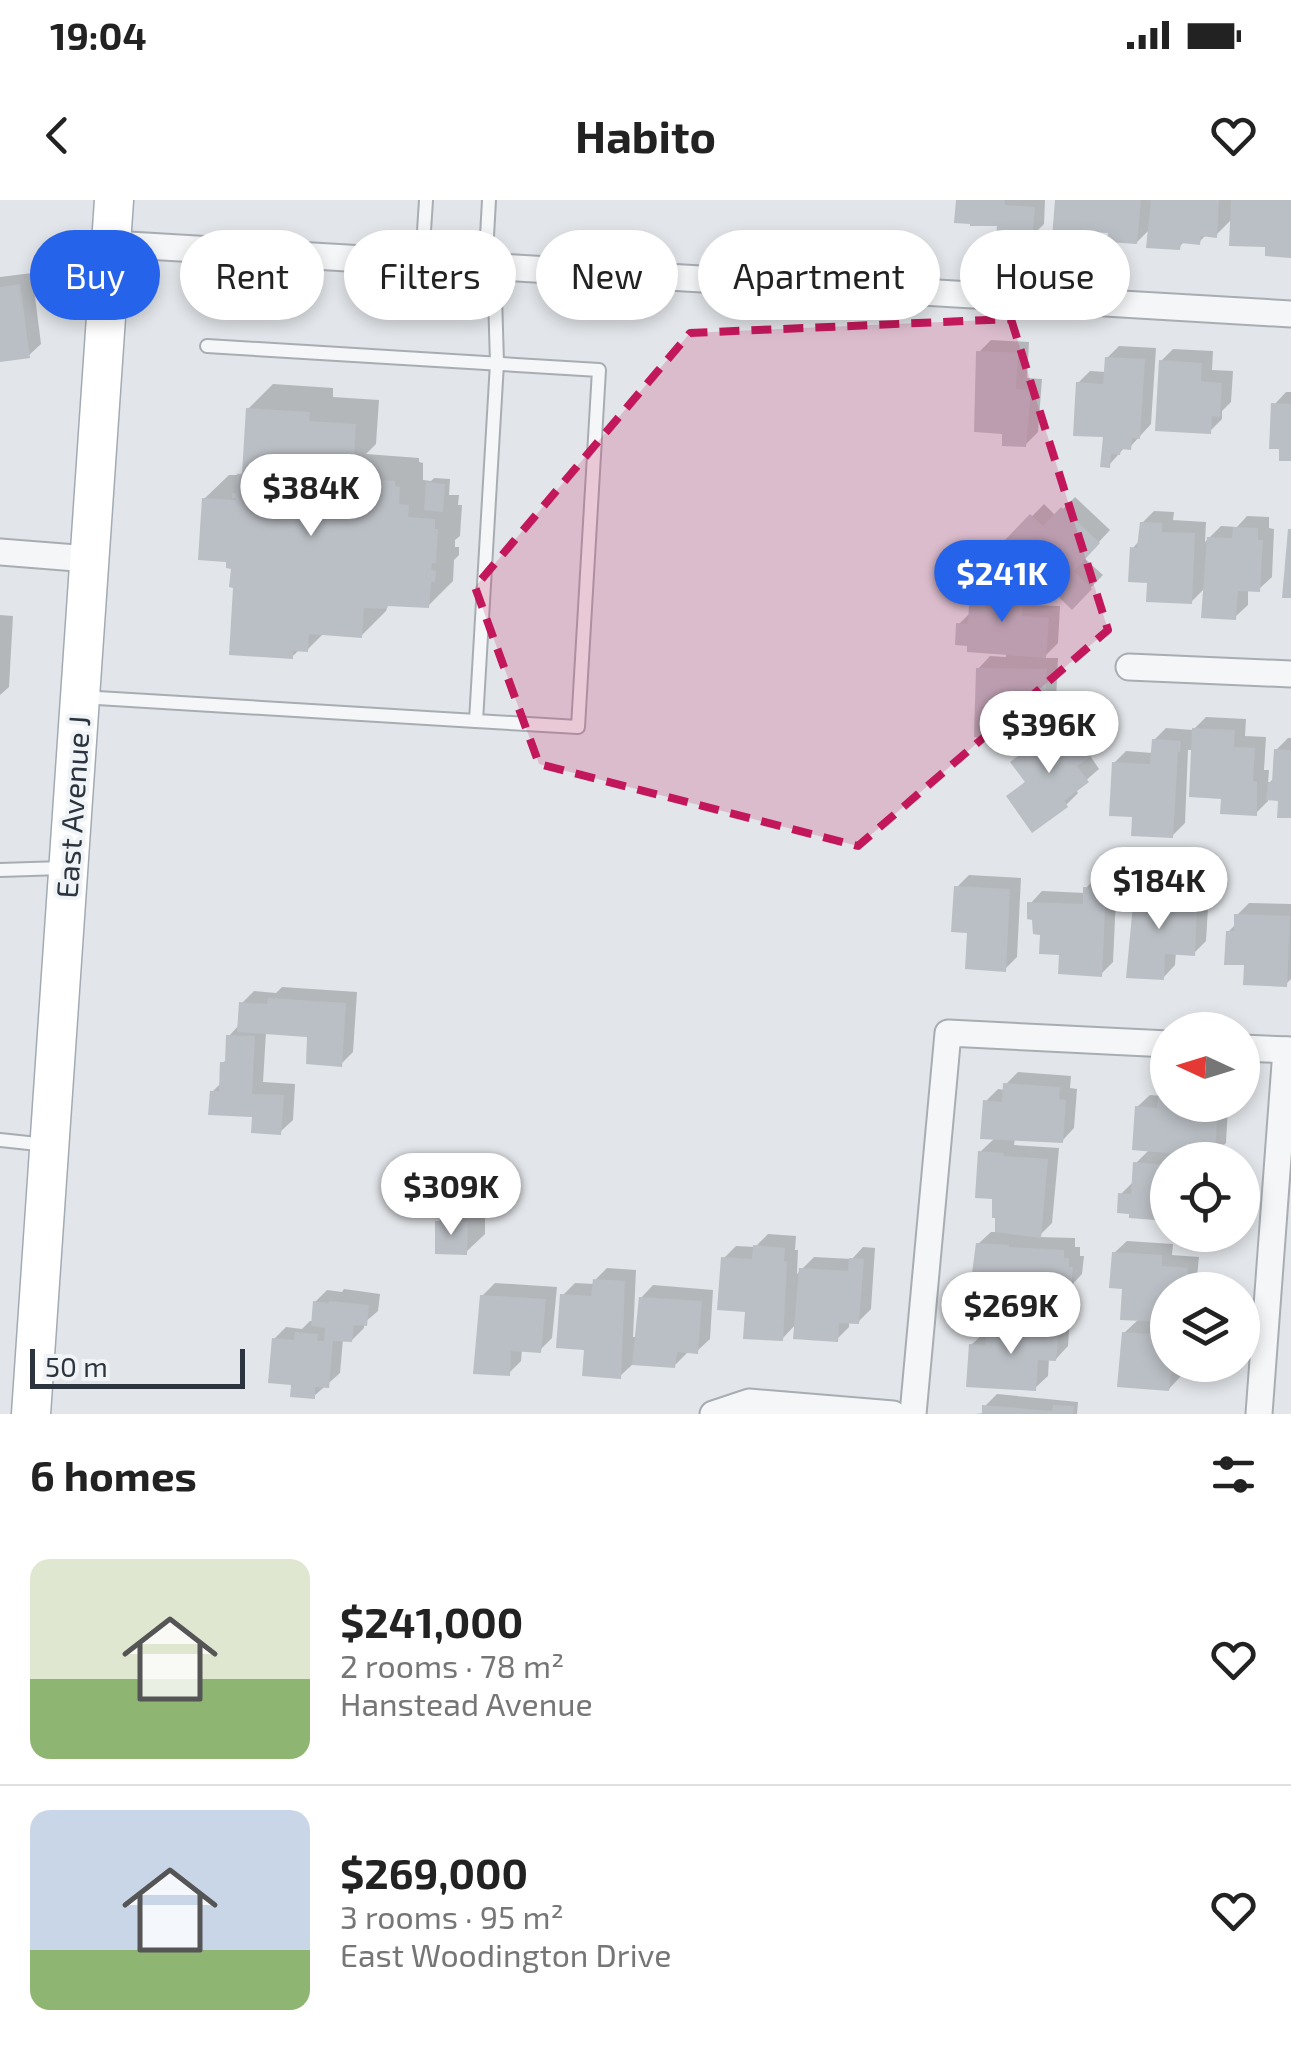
<!DOCTYPE html>
<meta charset="utf-8">
<style>
body{margin:0;font-family:"Exo 2",sans-serif;background:#f6f6f6;color:#222;height:100vh;display:flex;flex-direction:column;font-size:38px;white-space:nowrap}
*{box-sizing:border-box;margin:0}
p{font-size:32px;color:#767676}
.icon{flex:none;width:55px;height:55px;fill:none;stroke:currentColor;stroke-width:2;stroke-linecap:round;stroke-linejoin:round}
.map{position:relative;height:1214px;overflow:hidden}
.sheet{display:flex;flex-direction:column;background:#fff;flex:1}
.sheet>*{flex:none}
.banner{position:absolute;left:30px;top:30px;width:1232px;height:90px;display:flex;gap:20px}
.needle{width:65px;rotate:274deg}
.tools{position:absolute;left:1150px;top:812px;display:grid;gap:20px}
.tools a{display:grid;place-items:center;width:110px;height:110px;border-radius:50%;background:#fff;box-shadow:0 5px 15px #0003;font-size:50px}
.scale{position:absolute;left:30px;bottom:25px;width:215px;box-sizing:border-box;padding-left:10px;border:5px solid #2c353f;border-top:0;font-size:28px;line-height:35px;white-space:nowrap;color:#2c353f;-webkit-text-stroke:8px #f1f4f6;paint-order:stroke}
.price{position:absolute;translate:-50% -85px;padding:0 22px;border-radius:35px;background:#fff;color:#222;font-size:32px;line-height:65px;filter:drop-shadow(0 2px 5px #0008)}
.price::after{content:'';position:absolute;left:50%;top:60px;width:30px;height:22px;margin-left:-15px;background:inherit;clip-path:polygon(0 0,100% 0,50% 100%)}
.price.current{background:#2563eb;color:#fff}
ul{padding:0;list-style:none}
li{display:flex;align-items:center;gap:30px;height:250px;padding:0 30px}
li+li{border-top:2px solid #e0e0e0}
li span{display:grid;place-items:center;flex:none;width:280px;height:200px;border-radius:20px;color:#555}
li>.icon{margin-inline-start:auto}
span .icon{width:120px;height:120px;fill:#fffc;stroke-width:1}
li b{font-size:42px}
h2{display:flex;justify-content:space-between;align-items:center;height:120px;padding:0 30px;font-size:42px}
.chip{padding:0 35px;border-radius:45px;background:#fff;box-shadow:0 5px 15px #0003;font-size:35px;line-height:90px}
.chip.current{background:#2563eb;color:#fff}
.status{display:flex;justify-content:space-between;align-items:center;height:70px;padding:0 50px;background:#fff;direction:ltr}
.status svg{height:28px;fill:currentColor}
header{display:flex;justify-content:space-between;align-items:center;height:130px;padding:0 30px;background:#fff;font-size:45px;font-weight:700}
.map>svg:first-child{display:block}
.shadow{fill:#0003}
.building{fill:#babfc5}
.lines{fill:none;stroke-linecap:round;stroke-linejoin:round}
.service-casing{stroke:#a8adb3;stroke-width:16}
.minor-casing{stroke:#a8adb3;stroke-width:29}
.primary-casing{stroke:#a2abb3;stroke-width:41}
.service{stroke:#f4f6f7;stroke-width:12}
.minor{stroke:#f4f6f7;stroke-width:25}
.primary{stroke:#fff;stroke-width:38}
.marked{fill:#c2185b;fill-opacity:0.2;stroke:#c2185b;stroke-width:8;stroke-dasharray:20 12;stroke-linejoin:round}
.labels{text-anchor:middle;dominant-baseline:central;stroke-width:8;stroke-linejoin:round;paint-order:stroke}
.street-label{font-size:30px;fill:#2c353f;stroke:#f1f4f6}
</style>
<div class="status"><b>19:04</b><svg viewBox="0 0 49 12"><path d="M0 12V9h3v3zM5 12V6h3v6zM10 12V3h3v9zM15 12V0h3v12zM26 1h20v11H26zM47 4h2v5h-2z"/></svg></div>
<header><svg class="icon" aria-label="back" viewBox="0 0 24 24"><path d="M15 5l-7 7 7 7"/></svg>Habito<svg class="icon" aria-label="heart" viewBox="0 0 24 24"><path d="M12 20l-8-8c-3-5 5-10 8-4 3-6 11-1 8 4z"/></svg></header>
<div class="map">
<svg width="1291" height="1214" viewBox="0 0 1291 1214">
<rect width="100%" height="100%" fill="#e2e5e9"/>
<g class="shadow">
<path d="M958,0H1045L1044,24L1031,37L1000,23Z"/>
<path d="M1057,0H1291V55L1268,45L1233,18L1216,35L1207,34L1199,42L1185,41L1179,47L1151,28L1137,42L1110,31L1094,30L1086,38Z"/>
<path d="M32,73L41,144L28,156L0,159V77Z"/>
<path d="M991,140L1029,142L1027,178L1042,179L1038,232L1025,245L1005,232L979,152Z"/>
<path d="M1119,146L1156,148L1151,224L1130,247H1125L1109,265L1106,235L1078,183L1090,171L1106,172L1107,158Z"/>
<path d="M1173,149L1213,151L1212,170L1233,171L1231,202L1222,211V219L1210,231L1161,161Z"/>
<path d="M273,184L333,188V197L379,200L376,244L366,254L419,258V262L423,263V280L431,281L434,278L450,279L449,295H459L458,305H462L460,336L455,340V347H459V355L454,360L453,381L428,406L389,403L386,411L361,436L324,433L307,450L300,449L292,457L236,385L234,366L204,299L229,275H240L244,271L248,209Z"/>
<path d="M1291,186V259L1274,205L1286,192H1291Z"/>
<path d="M1075,297L1110,330L1084,358L1103,375L1072,407L1009,340L1044,304L1056,316Z"/>
<path d="M1154,311L1174,312L1173,320L1206,322L1205,342L1221,326L1237,327L1247,316L1269,317V328L1274,329L1272,377L1259,389H1248V405L1235,417L1206,387L1191,402L1150,381L1133,348L1140,340L1142,323Z"/>
<path d="M985,375L1035,378L1033,405L1060,406L1058,443L1043,458H1058L1056,501L1043,513H1036V518L1024,530L998,529L992,535L978,469L990,456L1006,457V452L959,424L971,412L973,387Z"/>
<path d="M0,415L13,416L9,487L0,495Z"/>
<path d="M1080,510L1103,541L1089,554L1099,569L1076,589L1078,593L1066,605L1009,597L1027,580L1013,562L1025,550Z"/>
<path d="M1206,517L1246,519L1245,536L1266,537L1264,570H1269L1268,584L1274,578L1276,550L1288,538H1291V616L1281,599L1268,598V601L1256,613L1224,596L1193,550H1188L1185,623L1172,636L1135,615L1114,563L1126,551L1153,553L1154,540L1166,528L1193,530Z"/>
<path d="M1149,673L1172,674L1171,689L1209,691L1206,741L1194,753L1176,752L1175,765L1163,778L1137,685Z"/>
<path d="M969,675L1021,678L1017,757L1005,769L969,730L957,687Z"/>
<path d="M1098,676L1117,677L1113,762L1101,774L1062,753L1043,733L1030,704L1042,691L1086,693V688Z"/>
<path d="M1249,703L1291,704V779L1286,784L1246,763L1228,732L1236,724L1237,715Z"/>
<path d="M282,787L357,792L353,852L341,864L310,835L266,832L263,882L295,884L293,920L280,932L254,914L212,892L222,882L223,863L228,858L229,836L240,824L242,803L254,791L276,793Z"/>
<path d="M1018,872L1071,876L1070,888L1077,889L1074,928L1062,941L1015,938L1014,945L1059,948L1052,1023L1038,1037L1075,1038V1047H1080V1056H1084L1082,1074L1070,1087L1061,1086L1060,1101L1046,1116L1070,1117L1068,1146L1056,1159L1049,1158L1048,1176L1035,1188L971,1145L984,1133H988L989,1125L1004,1110L1001,1080L978,1044L991,1032H997L995,997L980,952L996,937L985,902L998,889L1005,890L1006,884Z"/>
<path d="M1168,890V905L1228,907L1226,943L1213,955L1225,956V960H1168V1018L1121,994L1133,982L1136,963L1150,949L1137,907L1150,895L1162,896Z"/>
<path d="M457,1003L485,1005V1034L466,1052L438,1022Z"/>
<path d="M768,1034L796,1036L795,1050H798L797,1074L814,1057L852,1059L863,1047L875,1048L871,1109L858,1122L849,1121V1127L837,1139L797,1123L782,1139L747,1110L724,1058L736,1046L755,1047Z"/>
<path d="M1127,1041L1173,1044L1172,1055L1199,1057L1197,1077L1216,1078L1215,1090H1168V1165H1202L1199,1168L1182,1167L1181,1176L1169,1189L1124,1133L1139,1119L1114,1053Z"/>
<path d="M607,1068L636,1070L633,1137H637L641,1098L653,1085L713,1090L710,1139L697,1151L687,1150V1153L674,1166L634,1163L620,1176L586,1148L563,1095L575,1083L595,1084V1080Z"/>
<path d="M495,1083L557,1087L552,1138L540,1150L522,1149L521,1161L509,1173L482,1096Z"/>
<path d="M344,1089L380,1094L378,1111L364,1123V1128L352,1140L343,1139L340,1173L314,1196L294,1182L274,1139L286,1127L302,1129L310,1121H314L315,1102L327,1090L342,1092Z"/>
<path d="M997,1194L1078,1202L1077,1214H975L984,1213L985,1206Z"/>
</g>
<g class="building">
<path d="M956,0H1005V5L1035,7L1032,39L996,37L997,26H970V24L954,23Z"/>
<path d="M1055,0H1141L1137,44L1107,42L1108,33L1087,32V41L1052,38Z"/>
<path d="M1151,0H1219L1217,38L1201,36L1200,45L1181,43L1180,50L1146,48Z"/>
<path d="M1231,0H1291V58L1265,56V47L1229,46Z"/>
<path d="M20,84L30,158L0,162V87Z"/>
<path d="M976,151L1018,153L1016,189L1031,190L1026,247L1002,246V234L974,232Z"/>
<path d="M1105,157L1145,159L1140,239L1132,238L1131,250L1121,249L1120,255L1111,254L1110,268L1100,267L1103,237L1073,236L1076,182L1103,184Z"/>
<path d="M1159,160L1202,163L1201,181L1222,183L1220,217L1212,216L1211,234L1155,231Z"/>
<path d="M1271,203L1291,204V261H1279V249H1269Z"/>
<path d="M246,208L310,212L309,221L356,224L353,271L334,270V278L395,281V286L400,287L399,304L409,305L408,317L435,319V329H438L436,363H432L431,370L436,371L435,382H431L429,408L387,406V409L364,408L362,438L309,434L308,452L293,451V459L229,455L233,388L229,387L231,369L226,368V362L198,360L202,298L236,300V298H232V293L236,294L237,274H242Z"/>
<path d="M426,282L445,284L443,312L424,310Z"/>
<path d="M1061,307L1100,343L1074,371L1092,389L1072,410L1016,355L1019,352L1005,340L1030,314L1043,326Z"/>
<path d="M1140,322L1162,323V332L1195,333L1192,404L1146,402L1147,383L1128,382L1130,347L1137,348Z"/>
<path d="M1233,327L1258,328V340H1263L1260,392L1238,391L1236,420L1201,418L1207,337L1232,338Z"/>
<path d="M1288,329H1291V398H1282Z"/>
<path d="M970,386L1024,389L1022,416L1049,418L1046,458L967,452V446L955,445L956,423L968,424Z"/>
<path d="M976,468L1047,469L1044,515H1026L1025,533L993,532V538L974,537Z"/>
<path d="M1067,520L1093,555L1077,566L1089,582L1064,601L1068,607L1032,633L1006,596L1025,582L1010,562Z"/>
<path d="M1192,528L1235,530L1234,547L1255,548L1253,581L1257,582V616L1220,614L1221,599L1189,597Z"/>
<path d="M1152,539L1181,541L1180,552H1178L1173,638L1131,636L1132,617L1109,616L1112,562L1150,564Z"/>
<path d="M1274,549L1291,550V618H1277L1278,601L1266,600L1268,582H1272Z"/>
<path d="M1135,684L1161,686L1160,700L1197,702L1195,756L1165,754L1164,780L1126,778Z"/>
<path d="M954,686L1010,689L1006,772L965,769L967,733L951,732Z"/>
<path d="M1083,687L1106,688L1102,777L1058,774L1059,755L1039,754L1040,735L1033,734L1032,720L1027,719V702L1083,704Z"/>
<path d="M1234,714L1290,716L1287,787L1243,785L1244,765H1224L1226,731H1234Z"/>
<path d="M268,798L346,803L342,867L306,864L307,837L237,832L239,802L267,804Z"/>
<path d="M226,835L255,836L252,894L284,895L281,935L251,933L252,917L208,915L210,891H219L220,862H225Z"/>
<path d="M1003,883L1060,887L1059,899L1066,900L1063,943L980,939L983,900L1002,902Z"/>
<path d="M1158,897H1168V905H1199V918H1217L1215,957L1132,950L1135,906L1157,908Z"/>
<path d="M978,951L1004,953L1003,956L1048,959L1041,1038L995,1032V1018H992V999L975,998Z"/>
<path d="M1133,962L1168,965V1021L1129,1018V1014L1117,1013L1118,993L1131,994Z"/>
<path d="M435,1021L468,1022L467,1055L435,1054Z"/>
<path d="M976,1043L1009,1045V1047L1064,1050V1058H1069V1067H1073L1071,1089L1051,1088L1049,1116L996,1112L998,1082L971,1081Z"/>
<path d="M753,1045L785,1048L784,1061L787,1062L783,1141L743,1139L745,1112L717,1110L721,1057L752,1059Z"/>
<path d="M1112,1052L1162,1055V1066L1188,1068L1186,1090H1168V1122L1120,1120L1122,1089L1109,1088Z"/>
<path d="M849,1058L864,1059L859,1124L839,1123L838,1142L793,1139L799,1068L848,1071Z"/>
<path d="M593,1079L625,1081L621,1179L582,1176L584,1150L556,1148L560,1094L591,1096Z"/>
<path d="M480,1095L546,1099L541,1153L511,1151L510,1176L473,1174Z"/>
<path d="M639,1097L702,1101L698,1154L677,1152L675,1168L632,1165Z"/>
<path d="M313,1101L329,1103V1101L369,1105L367,1126L354,1125L352,1142L333,1141L329,1188L315,1187V1199L290,1197L291,1185L268,1183L272,1138L294,1140L295,1132L318,1134L317,1141H324L325,1128L311,1126Z"/>
<path d="M987,1124L1059,1129L1056,1161L1038,1160L1036,1191L966,1187L969,1144L985,1145Z"/>
<path d="M1122,1132L1168,1135V1165H1201L1200,1171L1172,1169L1169,1191L1117,1187Z"/>
<path d="M982,1205L1052,1211L1053,1205L1074,1206L1073,1214H982Z"/>
</g>
<g class="lines">
<defs>
<g id="service">
<path d="M422,62L426,0"/>
<path d="M207,146L599,170L578,527L476,521"/>
<path d="M81,497L476,521L497,163L495,96L487,36L489,0"/>
<path d="M0,670L62,668"/>
<path d="M0,940L47,945"/>
</g>
<g id="minor">
<path d="M112,44L1291,114"/>
<path d="M0,352L89,359"/>
<path d="M1129,467L1291,474"/>
<path d="M1242,848L1291,850"/>
<path d="M713,1214L749,1202L893,1214"/>
<path d="M913,1214L948,833L1168,844"/>
<path d="M1259,1214L1286,850"/>
</g>
<path id="primary" d="M31,1214L114,0"/>
</defs>
<use href="#service" class="service-casing"/>
<use href="#minor" class="minor-casing"/>
<use href="#primary" class="primary-casing"/>
<use href="#service" class="service"/>
<use href="#minor" class="minor"/>
<use href="#primary" class="primary"/>
</g>
<path class="marked" d="M1011,119L1108,430L858,646L539,564L475,387L690,133Z"/>
<g class="labels">
<g class="street-label">
<text transform="translate(72 607) rotate(-86)">East Avenue J</text>
</g>
</g>
</svg>
<div class="tools">
<a><svg class="needle" viewBox="-14 -14 28 28"><path d="M0-13l5 13h-10z" fill="#e53935"/><path d="M0 13l5-13h-10z" fill="#767676"/></svg></a>
<a><svg class="icon" aria-label="locate" viewBox="0 0 24 24"><circle cx="12" cy="12" r="6"/><path d="M12 2v4M12 18v4M2 12h4M18 12h4"/></svg></a>
<a><svg class="icon" aria-label="layers" viewBox="0 0 24 24"><path d="M12 4l9 5-9 5-9-5zM3 14l9 5 9-5"/></svg></a>
</div>
<div class="scale">50 m</div>
<b class="price" style="left:311px;top:339px">$384K</b>
<b class="price current" style="left:1002px;top:425px">$241K</b>
<b class="price" style="left:1049px;top:576px">$396K</b>
<b class="price" style="left:1159px;top:732px">$184K</b>
<b class="price" style="left:451px;top:1038px">$309K</b>
<b class="price" style="left:1011px;top:1157px">$269K</b>
<div class="banner">
<a class="chip current">Buy</a>
<a class="chip">Rent</a>
<a class="chip">Filters</a>
<a class="chip">New</a>
<a class="chip">Apartment</a>
<a class="chip">House</a>
</div>
</div>
<section class="sheet">
<h2>6 homes<svg class="icon" aria-label="filters" viewBox="0 0 24 24"><path d="M4 7h16M4 17h16"/><circle cx="9" cy="7" r="2"/><circle cx="15" cy="17" r="2"/></svg></h2>
<ul>
<li><span style="background:linear-gradient(#dfe7d0 60%,#8fb573 0)"><svg class="icon" aria-label="home" viewBox="0 0 24 24"><path d="M3 11l9-7 9 7M6 9v11h12V9"/></svg></span><div><b>$241,000</b><p>2 rooms · 78 m²</p><p>Hanstead Avenue</p></div><svg class="icon" aria-label="heart" viewBox="0 0 24 24"><path d="M12 20l-8-8c-3-5 5-10 8-4 3-6 11-1 8 4z"/></svg></li>
<li><span style="background:linear-gradient(#c9d6e8 70%,#8fb573 0)"><svg class="icon" aria-label="home" viewBox="0 0 24 24"><path d="M3 11l9-7 9 7M6 9v11h12V9"/></svg></span><div><b>$269,000</b><p>3 rooms · 95 m²</p><p>East Woodington Drive</p></div><svg class="icon" aria-label="heart" viewBox="0 0 24 24"><path d="M12 20l-8-8c-3-5 5-10 8-4 3-6 11-1 8 4z"/></svg></li>
</ul>
</section>
